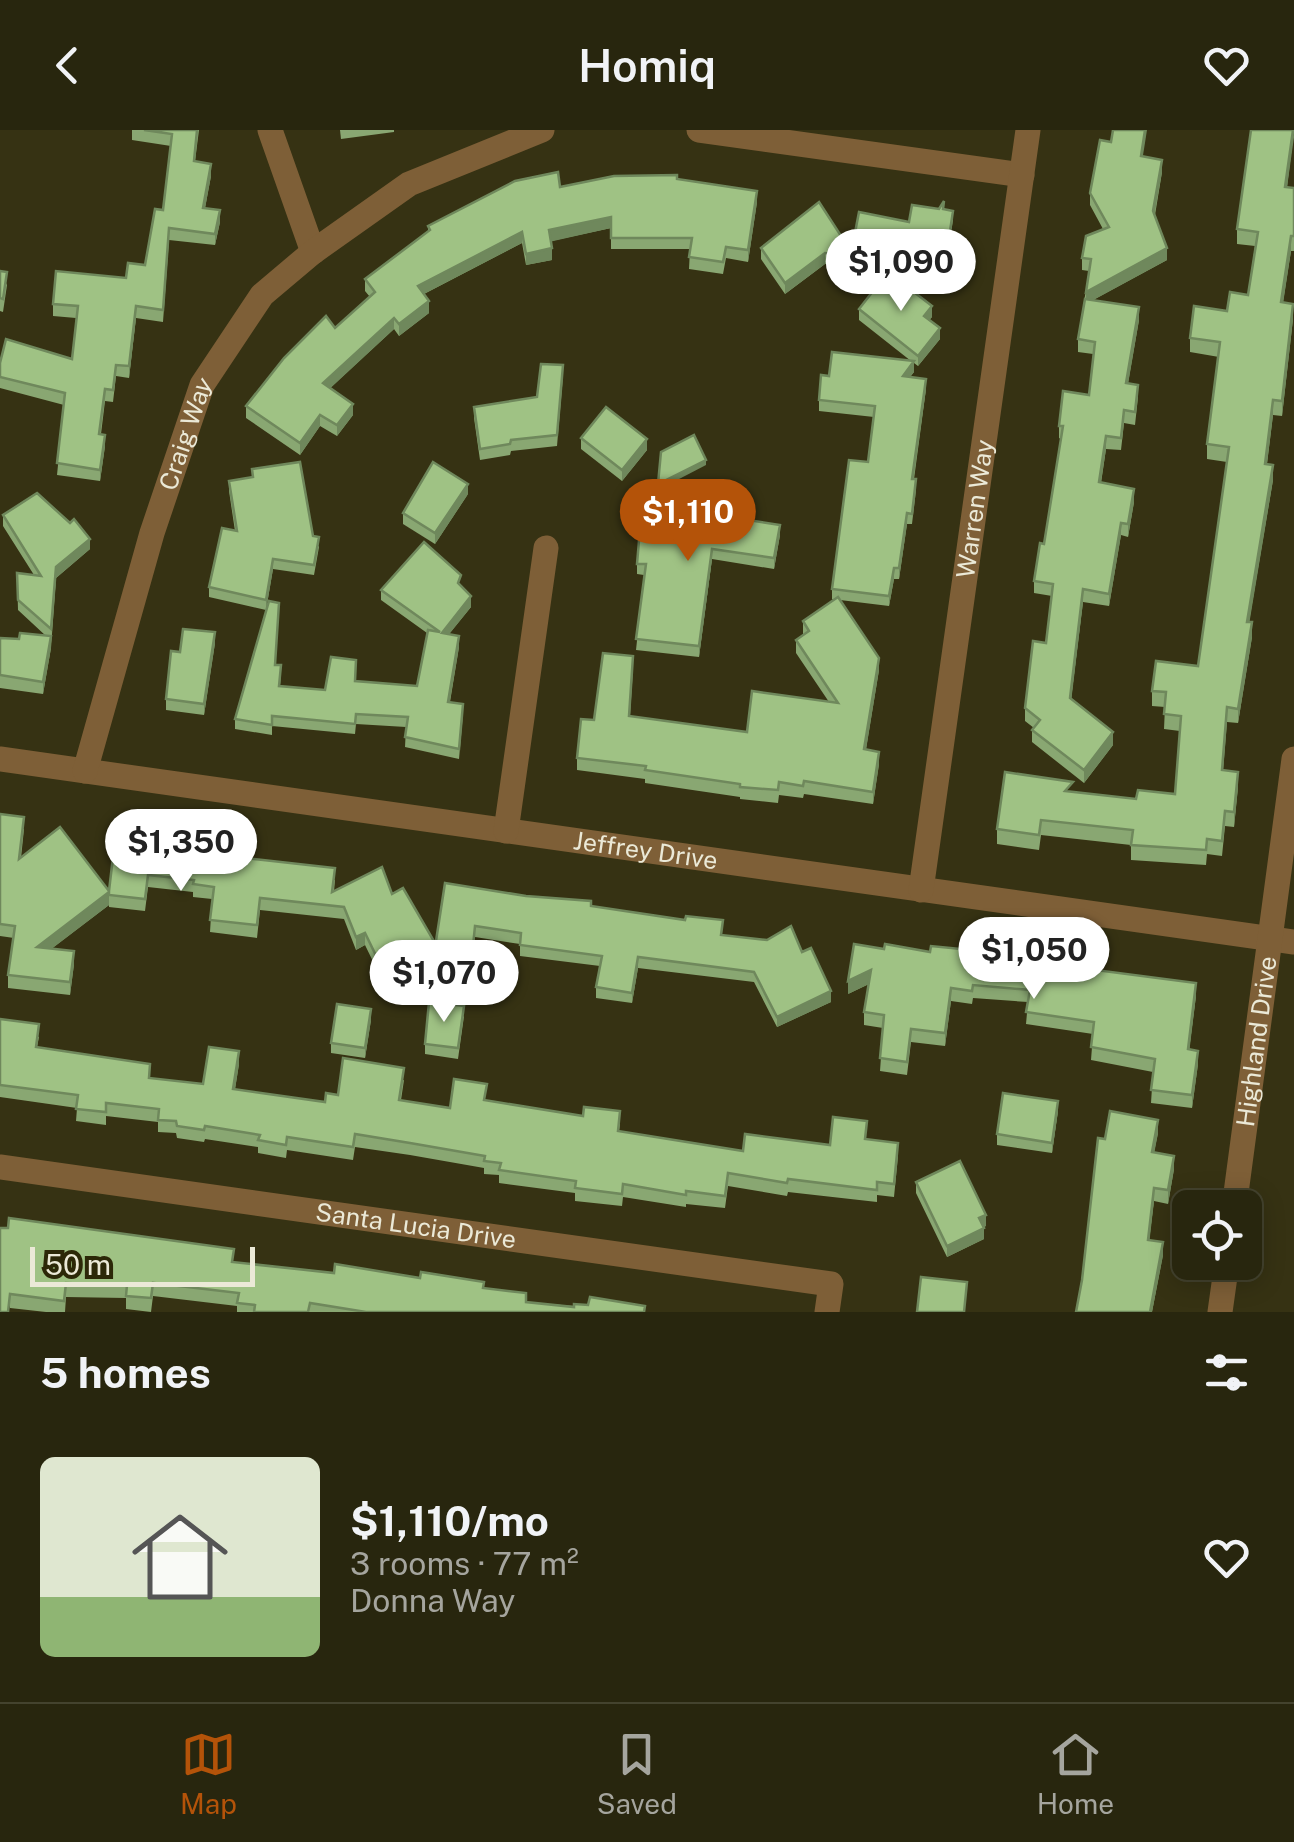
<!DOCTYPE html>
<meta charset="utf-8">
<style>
body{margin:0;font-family:"Public Sans",sans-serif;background:#302e17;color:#f1f3f6;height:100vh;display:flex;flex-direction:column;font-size:38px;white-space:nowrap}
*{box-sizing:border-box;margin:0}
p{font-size:32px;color:#a5a59e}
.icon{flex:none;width:55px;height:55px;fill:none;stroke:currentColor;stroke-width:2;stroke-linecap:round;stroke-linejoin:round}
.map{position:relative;height:1182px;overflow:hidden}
.drawer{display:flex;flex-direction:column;background:#28260e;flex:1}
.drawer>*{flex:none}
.tools{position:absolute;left:1172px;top:1060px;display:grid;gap:20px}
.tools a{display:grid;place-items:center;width:90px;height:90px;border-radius:15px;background:#28260e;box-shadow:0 5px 25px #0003,0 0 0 2px #44432e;font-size:50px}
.scale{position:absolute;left:30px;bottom:25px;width:225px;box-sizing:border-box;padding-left:10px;border:5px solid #ebe9d7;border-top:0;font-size:28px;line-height:35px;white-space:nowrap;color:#ebe9d7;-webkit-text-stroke:8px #2c2808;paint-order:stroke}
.price{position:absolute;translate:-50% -85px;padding:0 22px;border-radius:35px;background:#fff;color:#222;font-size:32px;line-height:65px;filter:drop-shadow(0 2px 5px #0008)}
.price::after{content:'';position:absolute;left:50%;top:60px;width:30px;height:22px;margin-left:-15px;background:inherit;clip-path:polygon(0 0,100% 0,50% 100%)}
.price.current{background:#b45309;color:#fff}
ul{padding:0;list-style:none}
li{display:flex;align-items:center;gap:30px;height:250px;padding:0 40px}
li+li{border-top:2px solid #44432e}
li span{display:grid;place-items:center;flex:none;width:280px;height:200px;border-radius:15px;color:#555}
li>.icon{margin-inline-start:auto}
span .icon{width:120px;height:120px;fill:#fffc;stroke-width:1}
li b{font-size:42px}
h2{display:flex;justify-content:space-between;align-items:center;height:120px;padding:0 40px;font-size:42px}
header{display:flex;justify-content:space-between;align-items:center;height:130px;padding:0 40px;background:#28260e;font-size:45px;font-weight:600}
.tab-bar{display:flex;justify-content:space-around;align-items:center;height:140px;border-top:2px solid #44432e;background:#28260e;font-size:28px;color:#a5a59e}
.tab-bar a{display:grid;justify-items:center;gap:5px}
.tab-bar .current{color:#b45309}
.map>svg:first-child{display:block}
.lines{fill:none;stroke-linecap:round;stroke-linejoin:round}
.minor{stroke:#7e5f37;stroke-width:25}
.wall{fill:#89a772}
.shaded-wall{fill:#6f885c}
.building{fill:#9fc284;stroke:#6f885c;stroke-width:2.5}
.labels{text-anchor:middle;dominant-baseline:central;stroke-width:10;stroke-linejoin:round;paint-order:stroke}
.street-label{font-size:25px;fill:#ebe9d7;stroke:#2c2808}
</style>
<header><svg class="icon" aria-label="back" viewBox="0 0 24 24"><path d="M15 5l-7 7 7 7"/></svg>Homiq<svg class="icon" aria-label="heart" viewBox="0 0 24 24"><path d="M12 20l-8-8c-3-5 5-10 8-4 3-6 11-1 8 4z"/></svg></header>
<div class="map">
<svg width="1294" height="1182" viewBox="0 0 1294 1182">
<rect width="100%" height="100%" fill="#363213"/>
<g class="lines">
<g class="minor">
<path d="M270,0L313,122"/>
<path d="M699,0L1022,45"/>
<path id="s1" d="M0,629L1294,812"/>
<path id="s2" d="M85,641L152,403L202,255L262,165L313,122L409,54L542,0"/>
<path d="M506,701L546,418"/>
<path id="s3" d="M921,760L1028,0"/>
<path id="s4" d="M0,1037L831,1154L827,1182"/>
<path id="s5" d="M1234,1078L1294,629"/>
<path d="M1220,1182L1227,1132"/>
</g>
</g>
<g class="wall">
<path d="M132,0H199L195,31L211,46L205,78L220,92L215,115L169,110L163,192L136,188L129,248L116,246L113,272L105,271L101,304L105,316L100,351L57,345L64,275L0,258V233L72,229L76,188L53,186V174L126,148L145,135L163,80L171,16L132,10Z"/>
<path d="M340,0H394V2L341,9Z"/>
<path d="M1294,0L1287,57L1294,58V121H1291L1283,172L1293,189L1282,286L1273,285L1267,334L1273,350L1249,492L1252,507L1238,593L1227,592L1223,641L1238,657L1234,697L1225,696L1222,726L1207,724L1206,735L1131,730V715L1041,705L1039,720L997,714V699L1073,662L1136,669L1175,664L1180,601L1164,599L1165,577L1152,576V561L1198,536L1227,332L1207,329V314L1219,227L1190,222V208L1248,165L1255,116L1237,114V99Z"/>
<path d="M1143,26L1162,42L1155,85L1167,130L1093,170L1139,190L1128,253L1138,267L1135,295L1124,293L1121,320L1106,319L1101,353L1134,372L1128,407L1121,405L1109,476L1083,472L1071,569L1113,615L1084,653L1032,612V600L1034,598L1025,591V578L1046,513L1052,466L1034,463V451L1044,414L1061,309L1059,308V296L1089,265L1093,224L1078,222V209L1089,141L1082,140V128L1103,99L1090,75V63Z"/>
<path d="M677,49L757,72L748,132L726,128L723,144L689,139L690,119H611V98L551,111L552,130L526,135L522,113L424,164L429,183L399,206L394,199L330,258L353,285L337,306L320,296L300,325L246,288V276L370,167L365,161V149L428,101V96L560,57Z"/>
<path d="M944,79L953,90L947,130L936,129L933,143L900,138V129L902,126L854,117V108L909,92Z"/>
<path d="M761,118L854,126V137L825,134L785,164L761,129Z"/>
<path d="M0,141L7,155L3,182L0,181Z"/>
<path d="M859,179L932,187L929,190L940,209L918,236L914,233V242L910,247L926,259L914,349L916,360L912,394H907L899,449H894L889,476L840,470L879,540L866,619L879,634L873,674L804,664L803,668L779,665L778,673L740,669V667L645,653V649L577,640V628L594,590L633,539L630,586L747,602L829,572L796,523V510L803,505V491L834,470L832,469V459L868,332L874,287L819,281V270L829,246L911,231L859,190Z"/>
<path d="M563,246L557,316L511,321L510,325L480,330L474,288V277L537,267Z"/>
<path d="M581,308L647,320L622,351L581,319Z"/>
<path d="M252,339L313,406L319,417L314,445L273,439L266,480L209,467V457L235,401L229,361V351L252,348Z"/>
<path d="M468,364L435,414L403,394V383Z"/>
<path d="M698,382L780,405L774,439L712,429L699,527L636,520L644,445L637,444V434L653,400Z"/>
<path d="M3,385L90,419L56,448L51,518L43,564L0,558V508L19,509L46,506L18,480L17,443L34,445L3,396Z"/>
<path d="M460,456L471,477L449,504L459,517L450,572L463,584L459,629L405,617L406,597L356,594L355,604L272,596V605L235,599V589L276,535L281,545L280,556L325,560L355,551L417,556L427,503L381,470V460Z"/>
<path d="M215,513L204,585L166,580V569L180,522Z"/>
<path d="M0,684L24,699L21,728L109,761L115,710L236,727L335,750L334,761L392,764L435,825L383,852L365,815L356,820L344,789L260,780L257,808L210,802L212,769L193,767V762L148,757L145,781L109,777V775L51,819L74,834L70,865L8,858V845L14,808L0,806Z"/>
<path d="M445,753L591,776L802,822L831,872L777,897L754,852L638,838L632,873L596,868V857L600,836L520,826V814L475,807L473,827L436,822V811Z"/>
<path d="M884,819L930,822L1072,837L1196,866L1189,920L1198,934L1192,978L1151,973L1153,942L1091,930L1093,904L1026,894L1028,872L973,868L972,874L951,871L945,916L911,912L907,945L880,941L883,898L864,895V882L869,854L848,864Z"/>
<path d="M464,886L458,929L425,924V914Z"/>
<path d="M0,889L39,907L37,917L150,948L203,954L239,934L235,959L325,972L338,965L404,950L401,970L450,978L486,970L620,994L619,1001L743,1021L830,1015L867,1009L898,1026L894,1067L877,1065V1072L788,1062L787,1066L728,1056L725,1078L686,1074V1077L623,1067L622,1076L575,1071V1063L499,1053V1045L484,1044V1038L410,1025L355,1017L353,1030L287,1020L286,1028L258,1023V1017L205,1009L204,1012L177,1008L176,1003L158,1002V992L106,986V995L76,991L77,978L0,967Z"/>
<path d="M371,890L365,928L331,923V913Z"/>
<path d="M1058,981L1052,1023L997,1015V1004Z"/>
<path d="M1158,1003L1154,1022L1174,1039L1168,1074L1154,1071L1149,1110L1163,1125L1152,1182H1076L1105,1009Z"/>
<path d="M916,1052L986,1096L983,1097L984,1109L947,1127L916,1063Z"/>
<path d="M0,1098L234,1132L484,1158L526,1172L645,1182H237V1176L153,1166L151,1182L126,1179V1168L66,1167L65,1182H46L10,1178Z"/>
</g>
<g class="shaded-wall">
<path d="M1145,0H1147L1141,38V26Z"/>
<path d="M1293,0L1294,7L1285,72V57Z"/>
<path d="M1162,30V42L1153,93V81Z"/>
<path d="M211,34V46L203,89V78Z"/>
<path d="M757,61V72L748,132V120Z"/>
<path d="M220,80V92L215,115V104Z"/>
<path d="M611,87V98L549,112V100Z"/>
<path d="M522,102V113L418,167V156Z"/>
<path d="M1291,106V121L1281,187V172Z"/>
<path d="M552,118V130L526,135V124Z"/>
<path d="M1167,118V130L1086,174V162Z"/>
<path d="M825,123V134L785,164V153Z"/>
<path d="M429,171V183L399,206V194Z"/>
<path d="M1293,174V189L1282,286V271Z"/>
<path d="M136,176V188L129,248V236Z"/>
<path d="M932,176V187L924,196V186Z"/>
<path d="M1139,177V190L1126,266V253Z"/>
<path d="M394,188V199L323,265V253Z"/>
<path d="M940,198V209L918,236V226Z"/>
<path d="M914,231V242L903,256V246Z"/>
<path d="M926,249V259L912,359V349Z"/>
<path d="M1273,270V285L1265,349V334Z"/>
<path d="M353,274V285L337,306V295Z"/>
<path d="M320,285V296L300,325V313Z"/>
<path d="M105,305V316L100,351V340Z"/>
<path d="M1106,306V319L1099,365V352Z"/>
<path d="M647,309V320L622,351V340Z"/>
<path d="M706,330V335L658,360V354Z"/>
<path d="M1273,335V350L1247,507V492Z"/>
<path d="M468,354V364L435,414V403Z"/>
<path d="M1134,359V372L1128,407V394Z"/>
<path d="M907,383V394L899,449V438Z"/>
<path d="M1121,393V405L1109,476V464Z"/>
<path d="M780,395V405L774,439V428Z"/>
<path d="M90,409V419L56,448L51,510L56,437Z"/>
<path d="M712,419V429L699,527V516Z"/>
<path d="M273,429V439L266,480V470Z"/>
<path d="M894,438V449L889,476V466Z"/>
<path d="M1083,459V472L1070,581V568Z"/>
<path d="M471,466V477L442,513V503Z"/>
<path d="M1252,492V507L1238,593V579Z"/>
<path d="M215,502V513L204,585V574Z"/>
<path d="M51,506V518L43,564V552Z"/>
<path d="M459,506V517L448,582V572Z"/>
<path d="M879,528V540L864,632V619Z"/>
<path d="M1113,602V615L1084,653V640Z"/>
<path d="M879,622V634L873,674V662Z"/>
<path d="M1238,642V657L1234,697V682Z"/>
<path d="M109,762V775L37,830V817Z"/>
<path d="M365,803V815L356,820V807Z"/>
<path d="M435,813V825L383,852V840Z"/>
<path d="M74,821V834L70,865V852Z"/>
<path d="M638,827V838L632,873V863Z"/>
<path d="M871,840V853L848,864V851Z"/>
<path d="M1196,853V866L1188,932V919Z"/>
<path d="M951,858V871L945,916V903Z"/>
<path d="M831,861V872L777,897V887Z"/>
<path d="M371,879V890L365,928V918Z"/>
<path d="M239,921V934L233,972V959Z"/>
<path d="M1198,921V934L1192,978V965Z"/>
<path d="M1058,971V981L1052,1023V1013Z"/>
<path d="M1158,990V1003L1152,1035V1022Z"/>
<path d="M1174,1026V1039L1168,1074V1060Z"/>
<path d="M1154,1058V1071L1148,1124V1110Z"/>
<path d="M986,1085V1096L979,1099V1088Z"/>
<path d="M984,1098V1109L947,1127V1116Z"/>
<path d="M1163,1112V1125L1152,1182H1150Z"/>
</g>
<g class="building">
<path d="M144,0H197L194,31L211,34L203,78L220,80L215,104L169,98L163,180L136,176L129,236L116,235L113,260L105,259L99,304L105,305L100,340L57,333L65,263L0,247V233L6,209L72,229L78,176L53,174L56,141L126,148L128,133L145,135L155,79L163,80L172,4Z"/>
<path d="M1113,0H1145L1141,26L1162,30L1153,81L1167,118L1086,162L1091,129L1082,128L1086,106L1109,97L1090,63L1100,10L1111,12Z"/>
<path d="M1251,0H1293L1285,57L1294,58V106H1291L1281,172L1293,174L1282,271L1273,270L1265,334L1273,335L1247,492H1252L1238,579L1227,577L1222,640L1238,642L1234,682L1225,681L1222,711L1207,709L1206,720L1131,715L1133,700L1041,690L1039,705L997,699L1005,642L1073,652L1065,661L1136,669L1138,660L1175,664L1181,586L1164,584L1166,562L1152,561L1156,531L1198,536L1229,317L1207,314L1220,212L1190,208L1194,176L1227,181L1230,162L1248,165L1258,102L1237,99Z"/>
<path d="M558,42L560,57L614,46L677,45V49L757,61L748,120L726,117L723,132L689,127L692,108H611V87L549,100L552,118L526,124L522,102L418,156L429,171L399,194L394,188L323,253L353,274L337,295L320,285L300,313L246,276L284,228L326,186L335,198L375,162L365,149L430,100L428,96L515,51Z"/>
<path d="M944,71L943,79L953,81L947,121L936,120L933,133L900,129L908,118L854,108L859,82L909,92L912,75L939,79Z"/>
<path d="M819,72L854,126L825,123L785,153L761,118Z"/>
<path d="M0,141L7,142L3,169L0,168Z"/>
<path d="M888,142L932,176L924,186L940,198L918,226L859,179Z"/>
<path d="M1085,169L1139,177L1126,253L1138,255L1135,282L1124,280L1121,308L1106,306L1099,352L1134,359L1128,394L1121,393L1109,464L1083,459L1070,568L1113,602L1084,640L1032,600L1040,590L1025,578L1033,511L1046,513L1053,454L1034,451L1040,413L1044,414L1063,296H1059L1063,261L1089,265L1095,212L1078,209Z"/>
<path d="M832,222L914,231L903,246L926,249L912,349H916L912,384L907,383L899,438H894L889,466L832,459L849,330L868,332L875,276L819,270L821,245L829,246Z"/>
<path d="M541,234L563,235L557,305L511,310L510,314L480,319L474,277L537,267Z"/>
<path d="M606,277L647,309L622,340L581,308Z"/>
<path d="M694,305L706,330L658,354L661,322Z"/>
<path d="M300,332L313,406L319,407L314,435L273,429L266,470L209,457L222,398L237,401L229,351L253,347L252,339Z"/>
<path d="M433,332L468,354L435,403L403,383Z"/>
<path d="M656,362L699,367L697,382L780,395L774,428L712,419L699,516L636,509L646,434H637L640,399L653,400Z"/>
<path d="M37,363L70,393L74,389L90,409L56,437L51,499L18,470L17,443L41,446L3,385Z"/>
<path d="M424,412L461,445L458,453L471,466L442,503L459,506L448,572L463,574L459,619L405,607L408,587L356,584L355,594L272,586V595L235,589L269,471L279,473L275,535H281L279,556L325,560L331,527L356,530L355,551L417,556L428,500L440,502L381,460Z"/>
<path d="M838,467L879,528L864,619L879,622L873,662L804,651L803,656L779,652L778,660L740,657V654L645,640L646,636L577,628L581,589L594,590L603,523L633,526L629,586L747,602L752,561L838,573L796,510L809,501L803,491Z"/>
<path d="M183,499L215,502L204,574L166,569L171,521L180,522Z"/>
<path d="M20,503L51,506L43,552L0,545V508L19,509Z"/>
<path d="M0,684L24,687L19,729L60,697L109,761L115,710L202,721L203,712L236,716L235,727L335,738L332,762L382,737L392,764L403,758L435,813L383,840L365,803L356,807L344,777L260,768L257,795L210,790L214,757L193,754L194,750L148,745L145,769L109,765V762L37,817L74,821L70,852L8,845L15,796L0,794Z"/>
<path d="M445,753L526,766L591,771V776L685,790L686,786L723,790L721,805L767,810L791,796L802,822L811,818L831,861L777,887L754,842L638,827L632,863L596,857L602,826L520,815L521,803L475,796L473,816L436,811Z"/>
<path d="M854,814L884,819L885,814L930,822L931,816L1012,824L1072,832V837L1196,853L1188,919L1198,921L1192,965L1151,960L1155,929L1091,917L1094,892L1026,882L1030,860L973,855L972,861L951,858L945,903L911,899L907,932L880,928L884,885L864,882L871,840L848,851Z"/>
<path d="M429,872L464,876L458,918L425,914Z"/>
<path d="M337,874L371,879L365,918L331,913Z"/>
<path d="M0,889L39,894L36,917L150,934L149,948L203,954L209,917L239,921L233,959L325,972L326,963L338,965L343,928L404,938L399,970L450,978L454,949L487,954L484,970L583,986L584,977L620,981L618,1001L743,1021L745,1004L830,1015L833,987L867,991L865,1009L898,1013L894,1054L877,1052V1060L788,1049L787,1053L728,1043L725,1066L686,1061V1065L623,1054L622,1064L575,1058L576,1051L499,1040L501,1033L484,1031L485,1026L410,1013L355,1004L353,1017L287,1007L286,1015L258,1010L260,1005L205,996L204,1000L177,996L176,991L158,990L159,979L106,973V982L76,979L78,965L0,955Z"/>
<path d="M1003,963L1058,971L1052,1013L997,1004Z"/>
<path d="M1110,981L1158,990L1152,1022L1174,1026L1168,1060L1154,1058L1148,1110L1163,1112L1150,1182H1076L1082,1150L1098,1008L1105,1009Z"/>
<path d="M960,1031L986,1085L979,1088L984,1098L947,1116L916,1052Z"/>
<path d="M9,1088L234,1119L232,1132L334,1143L335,1134L420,1148L421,1142L484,1152L483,1158L526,1163V1172L574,1177V1174L588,1175L590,1167L645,1176L644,1182H366L310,1173L308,1182H254L255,1175L237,1173L239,1163L153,1153L151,1168L126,1166L127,1155L66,1153L64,1171L10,1164L8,1182H0V1098H8Z"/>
<path d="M921,1147L967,1152L964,1182H917Z"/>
</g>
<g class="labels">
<g class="street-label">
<text stroke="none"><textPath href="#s2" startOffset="352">Craig Way</textPath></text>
<text stroke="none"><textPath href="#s3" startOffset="385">Warren Way</textPath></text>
<text stroke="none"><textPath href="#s1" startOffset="652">Jeffrey Drive</textPath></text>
<text stroke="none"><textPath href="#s5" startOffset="168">Highland Drive</textPath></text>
<text stroke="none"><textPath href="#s4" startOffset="420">Santa Lucia Drive</textPath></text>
</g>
</g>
</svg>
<div class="tools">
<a><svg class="icon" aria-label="locate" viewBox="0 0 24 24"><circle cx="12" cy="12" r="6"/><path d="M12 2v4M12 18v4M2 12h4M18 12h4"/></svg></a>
</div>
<div class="scale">50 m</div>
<b class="price" style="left:901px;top:184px">$1,090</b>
<b class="price current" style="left:688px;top:434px">$1,110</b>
<b class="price" style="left:181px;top:764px">$1,350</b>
<b class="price" style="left:1034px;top:872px">$1,050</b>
<b class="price" style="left:444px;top:895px">$1,070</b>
</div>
<section class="drawer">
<h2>5 homes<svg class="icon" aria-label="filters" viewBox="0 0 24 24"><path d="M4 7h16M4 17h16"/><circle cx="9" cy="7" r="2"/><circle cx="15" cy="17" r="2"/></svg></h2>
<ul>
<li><span style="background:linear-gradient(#dfe7d0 70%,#8fb573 0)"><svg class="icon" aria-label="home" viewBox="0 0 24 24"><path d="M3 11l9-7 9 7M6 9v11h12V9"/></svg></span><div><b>$1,110/mo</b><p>3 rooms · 77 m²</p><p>Donna Way</p></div><svg class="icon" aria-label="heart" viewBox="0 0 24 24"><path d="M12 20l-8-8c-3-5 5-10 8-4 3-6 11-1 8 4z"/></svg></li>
</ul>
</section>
<nav class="tab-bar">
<a class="current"><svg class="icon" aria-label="map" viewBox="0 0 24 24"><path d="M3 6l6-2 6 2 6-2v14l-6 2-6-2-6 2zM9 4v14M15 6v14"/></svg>Map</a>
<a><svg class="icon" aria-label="saved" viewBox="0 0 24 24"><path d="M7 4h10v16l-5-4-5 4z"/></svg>Saved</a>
<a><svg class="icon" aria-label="home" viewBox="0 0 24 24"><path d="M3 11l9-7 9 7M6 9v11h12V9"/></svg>Home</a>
</nav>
